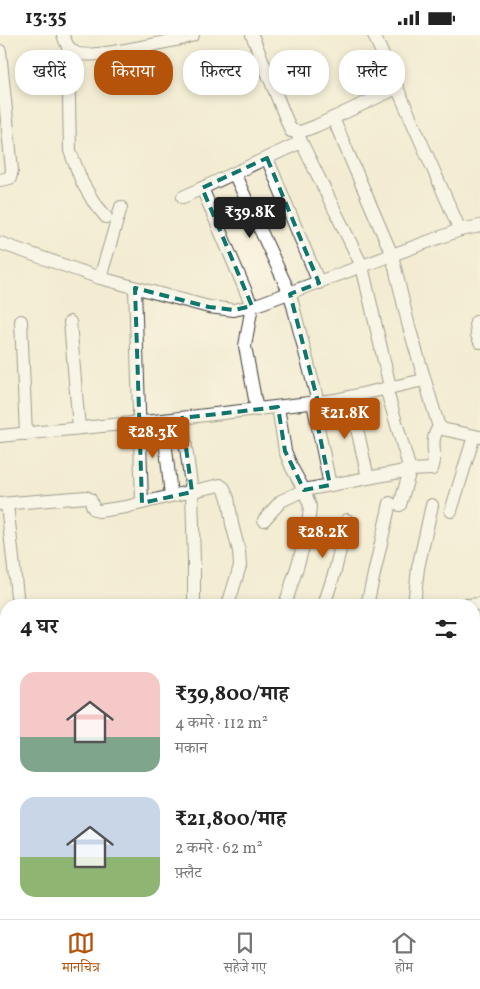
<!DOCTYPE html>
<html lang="hi">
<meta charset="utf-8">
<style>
body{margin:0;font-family:Vollkorn,"Noto Serif Devanagari",serif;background:#f6f6f6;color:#222;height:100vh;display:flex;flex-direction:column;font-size:19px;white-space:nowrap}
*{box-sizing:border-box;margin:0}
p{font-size:16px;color:#767676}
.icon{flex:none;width:28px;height:28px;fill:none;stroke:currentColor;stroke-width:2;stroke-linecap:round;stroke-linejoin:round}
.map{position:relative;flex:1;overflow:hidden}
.panel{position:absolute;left:0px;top:564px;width:480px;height:321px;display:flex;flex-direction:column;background:#fff;border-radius:20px 20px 0 0;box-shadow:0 2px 8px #0003}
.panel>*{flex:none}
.hud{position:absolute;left:15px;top:15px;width:450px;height:45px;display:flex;gap:10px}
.price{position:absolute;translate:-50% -42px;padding:0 11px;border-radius:5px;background:#b45309;color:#fff;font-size:16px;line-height:32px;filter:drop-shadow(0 1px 2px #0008)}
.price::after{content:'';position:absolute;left:50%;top:30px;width:15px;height:11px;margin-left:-8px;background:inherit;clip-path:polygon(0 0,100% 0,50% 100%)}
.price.selected{background:#222;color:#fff}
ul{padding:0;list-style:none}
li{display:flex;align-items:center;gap:15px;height:125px;padding:0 20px}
li span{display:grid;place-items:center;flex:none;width:140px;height:100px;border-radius:15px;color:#555}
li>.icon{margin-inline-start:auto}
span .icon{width:60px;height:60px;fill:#fffc;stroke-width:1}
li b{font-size:21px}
h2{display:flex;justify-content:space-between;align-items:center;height:60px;padding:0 20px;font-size:21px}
.chip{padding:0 18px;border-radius:20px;background:#fff;box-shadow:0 2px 8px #0003;font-size:18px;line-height:45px}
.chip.selected{background:#b45309;color:#fff}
.status{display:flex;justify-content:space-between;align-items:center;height:35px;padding:0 25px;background:#fff;direction:ltr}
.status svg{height:14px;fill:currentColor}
.menu{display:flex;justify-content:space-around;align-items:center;height:70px;border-top:1px solid #e0e0e0;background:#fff;font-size:14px;color:#767676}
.menu a{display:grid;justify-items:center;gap:2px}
.menu .selected{color:#b45309}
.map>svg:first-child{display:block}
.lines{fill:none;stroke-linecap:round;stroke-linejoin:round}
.minor-casing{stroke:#3c3b37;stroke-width:14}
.minor{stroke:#fff;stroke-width:12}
.marked{fill:none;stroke:#0f766e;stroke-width:4;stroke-dasharray:10 6;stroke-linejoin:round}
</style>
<div class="status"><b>13:35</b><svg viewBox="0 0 49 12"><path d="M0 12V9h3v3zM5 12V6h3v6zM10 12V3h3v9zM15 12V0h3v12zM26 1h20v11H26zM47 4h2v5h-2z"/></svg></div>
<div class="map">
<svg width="480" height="884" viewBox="0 0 480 884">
<rect width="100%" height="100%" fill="#fcf5e5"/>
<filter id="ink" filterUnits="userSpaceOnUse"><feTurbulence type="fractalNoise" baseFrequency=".02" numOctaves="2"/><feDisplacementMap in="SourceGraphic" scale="10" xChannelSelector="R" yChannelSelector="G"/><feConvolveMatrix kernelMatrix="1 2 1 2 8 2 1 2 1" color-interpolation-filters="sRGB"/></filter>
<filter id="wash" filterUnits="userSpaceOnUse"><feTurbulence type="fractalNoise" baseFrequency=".0096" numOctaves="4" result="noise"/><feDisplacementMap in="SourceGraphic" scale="20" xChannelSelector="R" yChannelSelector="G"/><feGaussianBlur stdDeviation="1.12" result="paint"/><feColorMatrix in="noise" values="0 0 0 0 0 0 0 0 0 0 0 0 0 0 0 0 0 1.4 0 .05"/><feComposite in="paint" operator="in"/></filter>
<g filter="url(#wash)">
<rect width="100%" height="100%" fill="#f3ecd3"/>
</g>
<g filter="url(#ink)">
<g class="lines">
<defs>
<g id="minor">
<path d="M63,0C66,8 68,14 76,18C91,25 162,7 181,4L193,0"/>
<path d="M252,0L291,96L300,97L316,91L397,53"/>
<path d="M374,0L460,195"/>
<path d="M68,13L70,116L82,147L93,166L106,182"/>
<path d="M0,16L12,135L10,143L0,145"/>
<path d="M333,83L392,220L409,292L438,389L442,394L480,402"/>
<path d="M296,96L362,231L390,352"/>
<path d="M267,123L319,248"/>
<path d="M234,138L290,259L318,367"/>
<path d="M202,153L252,271L245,311L257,375"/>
<path d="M183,162L301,107"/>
<path d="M0,208L100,243L209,272L234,275L256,270L460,195L480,191"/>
<path d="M100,243L121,172"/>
<path d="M21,286L26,399"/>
<path d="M480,286L476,287L477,300L480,307"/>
<path d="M70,287L79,393"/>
<path d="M386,353L410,435L400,470"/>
<path d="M350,362L368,443"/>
<path d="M313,368L330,450"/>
<path d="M278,372L285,416L292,433L304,455L310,471L308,493L299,526L285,570"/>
<path d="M182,383L192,457L194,526V570"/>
<path d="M163,385L171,461"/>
<path d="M0,401L163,385L335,365L424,345"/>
<path d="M142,468L171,461L220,450L224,453L228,463L232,489L239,516L240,531L228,570"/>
<path d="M0,469L86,462L90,464C93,469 91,475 99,476L126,472L142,468L135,253"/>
<path d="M7,469L18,570"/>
<path d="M451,476L474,401"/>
<path d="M264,485L281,466L304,455L410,435L432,434C438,419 428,407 439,392"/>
<path d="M324,570L335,536L347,485"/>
<path d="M367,570L390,468"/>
<path d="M414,570L418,533L432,470"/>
<path d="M466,570L480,569"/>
<path d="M0,592H6"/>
<path d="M474,625H480"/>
<path d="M0,647L6,646"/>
<path d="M474,677L480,676"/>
<path d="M0,700H6"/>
<path d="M474,734L480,711"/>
<path d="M0,754H6"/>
<path d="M0,796H6"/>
<path d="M0,851H6"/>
<path d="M63,879V884"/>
<path d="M431,884L432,879"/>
</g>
</defs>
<use href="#minor" class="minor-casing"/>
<use href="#minor" class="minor"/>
</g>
</g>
<path d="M0 0H480V884H0ZM267,123L319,248L290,259L318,367L313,368L330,450L304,455L285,416L278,372L182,383L192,457L142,468L135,253L209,272L234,275L252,271L202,153Z" fill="#f3ecd3" fill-opacity=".55" fill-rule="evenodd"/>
<path class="marked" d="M267,123L319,248L290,259L318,367L313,368L330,450L304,455L285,416L278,372L182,383L192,457L142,468L135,253L209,272L234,275L252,271L202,153Z"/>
</svg>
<b class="price selected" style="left:250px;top:204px">₹39.8K</b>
<b class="price" style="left:345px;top:405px">₹21.8K</b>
<b class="price" style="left:153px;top:424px">₹28.3K</b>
<b class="price" style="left:323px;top:524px">₹28.2K</b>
<div class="hud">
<a class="chip">खरीदें</a>
<a class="chip selected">किराया</a>
<a class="chip">फ़िल्टर</a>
<a class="chip">नया</a>
<a class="chip">फ़्लैट</a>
</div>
<section class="panel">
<h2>4 घर<svg class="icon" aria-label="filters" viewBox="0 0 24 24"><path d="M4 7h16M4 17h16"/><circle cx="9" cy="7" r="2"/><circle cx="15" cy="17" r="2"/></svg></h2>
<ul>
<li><span style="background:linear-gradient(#f6c9c9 65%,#7fa58c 0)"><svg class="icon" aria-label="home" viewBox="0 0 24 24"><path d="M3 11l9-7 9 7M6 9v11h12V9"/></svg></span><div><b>₹39,800/माह</b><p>4 कमरे · 112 m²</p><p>मकान</p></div></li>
<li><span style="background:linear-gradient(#c9d6e8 60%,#8fb573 0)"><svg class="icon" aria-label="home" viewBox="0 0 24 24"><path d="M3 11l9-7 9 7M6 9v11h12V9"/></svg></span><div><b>₹21,800/माह</b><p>2 कमरे · 62 m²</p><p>फ़्लैट</p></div></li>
</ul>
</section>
</div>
<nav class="menu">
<a class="selected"><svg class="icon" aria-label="map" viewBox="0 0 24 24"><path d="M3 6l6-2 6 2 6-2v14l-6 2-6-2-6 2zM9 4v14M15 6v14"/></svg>मानचित्र</a>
<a><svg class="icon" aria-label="saved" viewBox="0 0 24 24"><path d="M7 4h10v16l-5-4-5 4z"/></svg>सहेजे गए</a>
<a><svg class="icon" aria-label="home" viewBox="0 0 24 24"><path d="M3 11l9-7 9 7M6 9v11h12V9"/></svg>होम</a>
</nav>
